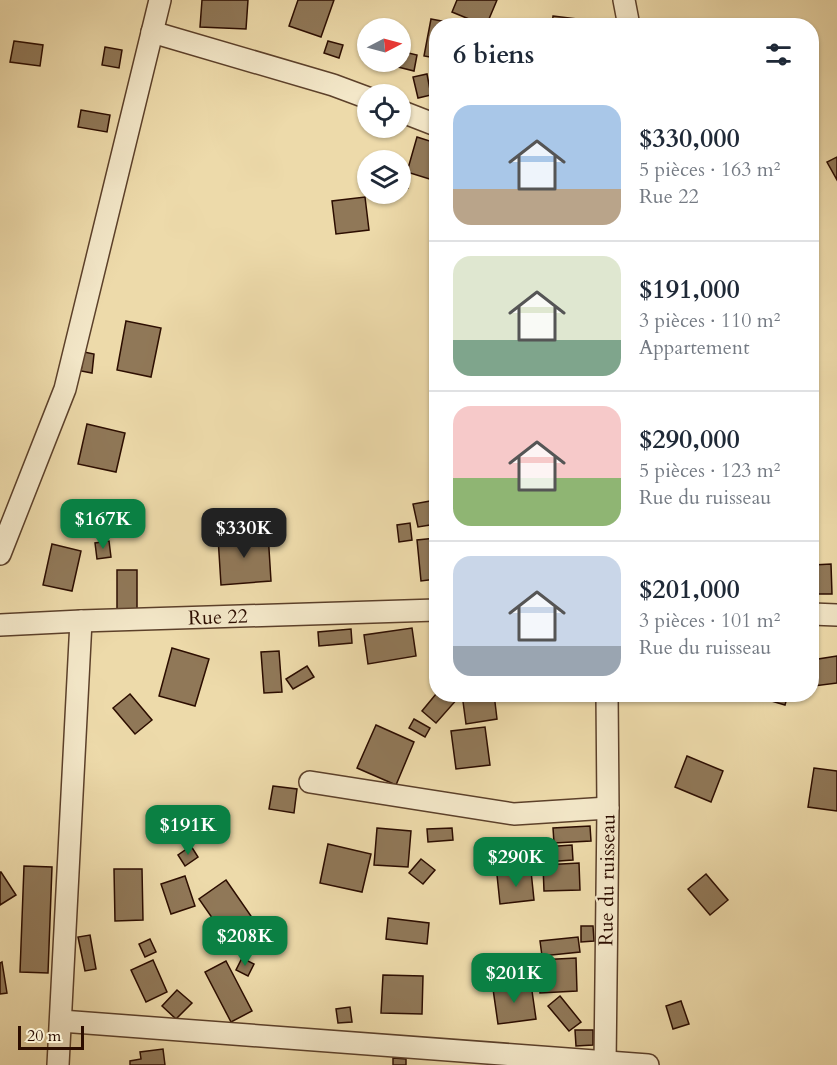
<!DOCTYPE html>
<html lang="fr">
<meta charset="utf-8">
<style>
body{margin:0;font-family:Cardo,serif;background:#f2f2f3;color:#1f2937;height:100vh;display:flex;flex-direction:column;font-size:22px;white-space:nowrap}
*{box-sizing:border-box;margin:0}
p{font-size:20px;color:#747a83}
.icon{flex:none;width:33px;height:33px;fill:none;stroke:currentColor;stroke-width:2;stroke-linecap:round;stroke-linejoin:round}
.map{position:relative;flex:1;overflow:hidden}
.details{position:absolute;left:429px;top:18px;width:390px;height:684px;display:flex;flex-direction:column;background:#fff;border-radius:24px;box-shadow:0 2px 4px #0004}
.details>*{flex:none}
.needle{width:39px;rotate:84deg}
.tools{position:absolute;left:357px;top:18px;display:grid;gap:12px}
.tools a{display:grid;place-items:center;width:54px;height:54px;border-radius:50%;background:#fff;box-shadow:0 2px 4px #0004;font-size:30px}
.scale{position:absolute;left:18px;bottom:15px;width:66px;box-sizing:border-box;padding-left:6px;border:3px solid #2c0d00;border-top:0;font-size:16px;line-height:21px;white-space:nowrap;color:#2c0d00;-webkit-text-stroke:4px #f3e7c8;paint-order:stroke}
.price{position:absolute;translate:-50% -51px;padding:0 14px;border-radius:12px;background:#0b8043;color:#fff;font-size:20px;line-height:39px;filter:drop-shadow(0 2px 3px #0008)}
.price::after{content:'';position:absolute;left:50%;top:36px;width:18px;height:14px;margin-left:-9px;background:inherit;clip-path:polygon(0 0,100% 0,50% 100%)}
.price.current{background:#222;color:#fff}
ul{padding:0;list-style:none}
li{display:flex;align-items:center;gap:18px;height:150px;padding:0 24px}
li+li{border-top:2px solid #e0e1e3}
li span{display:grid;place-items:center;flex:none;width:168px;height:120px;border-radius:18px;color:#555}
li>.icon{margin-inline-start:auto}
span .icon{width:72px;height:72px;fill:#fffc;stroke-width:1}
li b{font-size:26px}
h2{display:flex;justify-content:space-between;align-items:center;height:72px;padding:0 24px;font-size:26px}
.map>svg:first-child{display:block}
.building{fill:#907858;stroke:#2c0d00;stroke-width:1.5}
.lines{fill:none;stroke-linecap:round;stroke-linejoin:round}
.street-casing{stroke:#5c402a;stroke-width:24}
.street{stroke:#f3e7c8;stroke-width:21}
.labels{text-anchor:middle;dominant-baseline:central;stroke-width:4.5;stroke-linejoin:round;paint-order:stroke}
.street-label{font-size:20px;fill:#2c0d00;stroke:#f3e7c8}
</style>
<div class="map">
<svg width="837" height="1065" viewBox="0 0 837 1065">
<rect width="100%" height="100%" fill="#eddaaa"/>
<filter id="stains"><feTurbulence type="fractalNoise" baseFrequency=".00333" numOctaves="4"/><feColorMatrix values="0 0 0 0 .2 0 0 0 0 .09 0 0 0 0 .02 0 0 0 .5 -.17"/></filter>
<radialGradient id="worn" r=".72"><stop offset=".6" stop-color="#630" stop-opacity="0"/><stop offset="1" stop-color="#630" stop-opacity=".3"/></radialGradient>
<g class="building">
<path d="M202,0H248L246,29L200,27Z"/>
<path d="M298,0H334L321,37L289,26Z"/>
<path d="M457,0H497L486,26L452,12Z"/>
<path d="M553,16L593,21L592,26H552Z"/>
<path d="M431,19L463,25L436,26V58L424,56Z"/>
<path d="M14,41L43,45L40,66L10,62Z"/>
<path d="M328,41L343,45L339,58L324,53Z"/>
<path d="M105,47L122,50L119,68L102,65Z"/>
<path d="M400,51L417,55L414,71L386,64L387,62H400Z"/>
<path d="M427,74L431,95L418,98L413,77Z"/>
<path d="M81,110L110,115L107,132L78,127Z"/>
<path d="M417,137L436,143V181L407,172Z"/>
<path d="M837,157V180L827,162Z"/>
<path d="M407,180L408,188L400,189V181Z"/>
<path d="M365,197L369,230L336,234L332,201Z"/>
<path d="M126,321L161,328L151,377L117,370Z"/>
<path d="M84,352L94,354L92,373L81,371Z"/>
<path d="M87,424L125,433L116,472L78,464Z"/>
<path d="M436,500V524L418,527L413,504Z"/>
<path d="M410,523L412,540L399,542L397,525Z"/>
<path d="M268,533L271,581L221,585L218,537Z"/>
<path d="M436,538V579L421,581L417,540Z"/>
<path d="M109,541L111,557L97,559L95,543Z"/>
<path d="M52,544L81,551L72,591L43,585Z"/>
<path d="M831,564L832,594H814L813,565Z"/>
<path d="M117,570H137V612L117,613Z"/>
<path d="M412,628L416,656L368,664L364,635Z"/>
<path d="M351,629L352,643L319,646L318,632Z"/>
<path d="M172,648L209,659L195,706L159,696Z"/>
<path d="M279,651L282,692L264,693L261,652Z"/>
<path d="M837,656V683L814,686L812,660Z"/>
<path d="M307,666L314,677L293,689L286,679Z"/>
<path d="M130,694L152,720L135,734L113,708Z"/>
<path d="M436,694H457L459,697L436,723L422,711Z"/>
<path d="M462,694H494L497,719L466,724Z"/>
<path d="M770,694H788L785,705L768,700Z"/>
<path d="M414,719L430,728L425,737L409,728Z"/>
<path d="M376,725L414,742L396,785L357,768Z"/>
<path d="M485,727L490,765L456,769L451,731Z"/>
<path d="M687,756L723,771L711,802L675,787Z"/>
<path d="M814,768L837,771V811L808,807Z"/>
<path d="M273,786L297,789L294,813L269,809Z"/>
<path d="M590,826L591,841L554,843L553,828Z"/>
<path d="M377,828L411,831L408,867L374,865Z"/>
<path d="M452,828L453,840L428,842L427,829Z"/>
<path d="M328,844L371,854L362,892L320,883Z"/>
<path d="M572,845L573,860L544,862L543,847Z"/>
<path d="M191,846L198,857L185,866L178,855Z"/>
<path d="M421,859L435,870L423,884L409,873Z"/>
<path d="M579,863L580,890L544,891L543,865Z"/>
<path d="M24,866L52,867L48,973L20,972Z"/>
<path d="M114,869H142L143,920L115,921Z"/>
<path d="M531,871L534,900L500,904L497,875Z"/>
<path d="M0,872H1L16,895L0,905Z"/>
<path d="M706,874L728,900L710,915L688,889Z"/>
<path d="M185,876L195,906L171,914L161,884Z"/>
<path d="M226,880L251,916L224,935L199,899Z"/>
<path d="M388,918L429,923L427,944L386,939Z"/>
<path d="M581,926H593L594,941L581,942Z"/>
<path d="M90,935L96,969L85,971L78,937Z"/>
<path d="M578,937L580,952L542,956L540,941Z"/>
<path d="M150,939L156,952L145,957L139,944Z"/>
<path d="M242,958L254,964L248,976L236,970Z"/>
<path d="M576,958L577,991L540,993L538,960Z"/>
<path d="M153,960L167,992L146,1002L131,970Z"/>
<path d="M226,961L252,1011L231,1022L205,972Z"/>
<path d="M2,962L7,993L0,994V963Z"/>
<path d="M383,975L423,976L422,1014L381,1013Z"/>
<path d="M531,984L536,1019L498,1024L493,989Z"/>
<path d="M177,990L192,1003L176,1019L162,1006Z"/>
<path d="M560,996L581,1022L569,1031L548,1006Z"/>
<path d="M681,1001L689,1024L673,1029L666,1006Z"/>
<path d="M350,1007L352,1022L338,1023L336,1009Z"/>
<path d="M575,1030H593V1045L576,1046Z"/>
<path d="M163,1049L165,1065H130V1061L141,1059L140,1052Z"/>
<path d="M393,1058L406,1059V1065H393Z"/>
</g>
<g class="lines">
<defs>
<g id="street">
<path d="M624,0L629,26"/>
<path d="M152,32L333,85L368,98"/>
<path d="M400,111L436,125"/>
<path d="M0,554L65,389L160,0"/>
<path d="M812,614L837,615"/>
<path d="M0,625L81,621L436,610"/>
<path d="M310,782L514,814L608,808"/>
<path d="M61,1021L648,1065"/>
<path d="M58,1065L81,621"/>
<path d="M605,1065L608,808L607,694"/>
</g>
</defs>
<use href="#street" class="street-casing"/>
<use href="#street" class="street"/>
</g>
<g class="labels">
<g class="street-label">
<text transform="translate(218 617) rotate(-2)">Rue 22</text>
<text transform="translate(607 880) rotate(-89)">Rue du ruisseau</text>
</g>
</g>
<rect width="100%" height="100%" filter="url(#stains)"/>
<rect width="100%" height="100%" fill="url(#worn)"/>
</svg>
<div class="tools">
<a><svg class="needle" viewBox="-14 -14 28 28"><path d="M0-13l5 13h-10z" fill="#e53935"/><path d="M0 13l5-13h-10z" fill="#747a83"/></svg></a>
<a><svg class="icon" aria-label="locate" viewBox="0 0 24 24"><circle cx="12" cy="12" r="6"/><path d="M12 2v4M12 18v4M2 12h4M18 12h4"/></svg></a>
<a><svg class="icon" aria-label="layers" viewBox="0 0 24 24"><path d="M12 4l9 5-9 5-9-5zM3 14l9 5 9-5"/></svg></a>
</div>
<div class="scale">20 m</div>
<b class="price" style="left:103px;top:550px">$167K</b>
<b class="price current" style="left:244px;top:559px">$330K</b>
<b class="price" style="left:188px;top:856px">$191K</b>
<b class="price" style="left:516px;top:888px">$290K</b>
<b class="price" style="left:245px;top:967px">$208K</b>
<b class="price" style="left:514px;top:1004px">$201K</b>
<section class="details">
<h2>6 biens<svg class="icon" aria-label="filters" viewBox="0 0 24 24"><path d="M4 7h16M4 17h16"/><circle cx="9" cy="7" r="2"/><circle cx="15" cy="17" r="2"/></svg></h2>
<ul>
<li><span style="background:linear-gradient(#a9c7e8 70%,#b9a48a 0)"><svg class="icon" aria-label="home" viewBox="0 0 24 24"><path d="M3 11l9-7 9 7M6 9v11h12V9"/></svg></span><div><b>$330,000</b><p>5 pièces · 163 m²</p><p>Rue 22</p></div></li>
<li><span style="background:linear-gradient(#dfe7d0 70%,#7fa58c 0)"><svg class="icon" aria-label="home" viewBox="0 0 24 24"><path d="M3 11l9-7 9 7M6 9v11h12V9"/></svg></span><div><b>$191,000</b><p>3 pièces · 110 m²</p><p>Appartement</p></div></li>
<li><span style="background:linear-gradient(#f6c9c9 60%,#8fb573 0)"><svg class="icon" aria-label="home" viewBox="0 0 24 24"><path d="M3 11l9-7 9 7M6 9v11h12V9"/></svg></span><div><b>$290,000</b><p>5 pièces · 123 m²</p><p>Rue du ruisseau</p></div></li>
<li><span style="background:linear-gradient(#c9d6e8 75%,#9aa5b1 0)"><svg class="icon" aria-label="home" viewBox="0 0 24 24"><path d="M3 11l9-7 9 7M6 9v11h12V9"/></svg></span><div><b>$201,000</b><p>3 pièces · 101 m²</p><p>Rue du ruisseau</p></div></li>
</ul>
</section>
</div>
